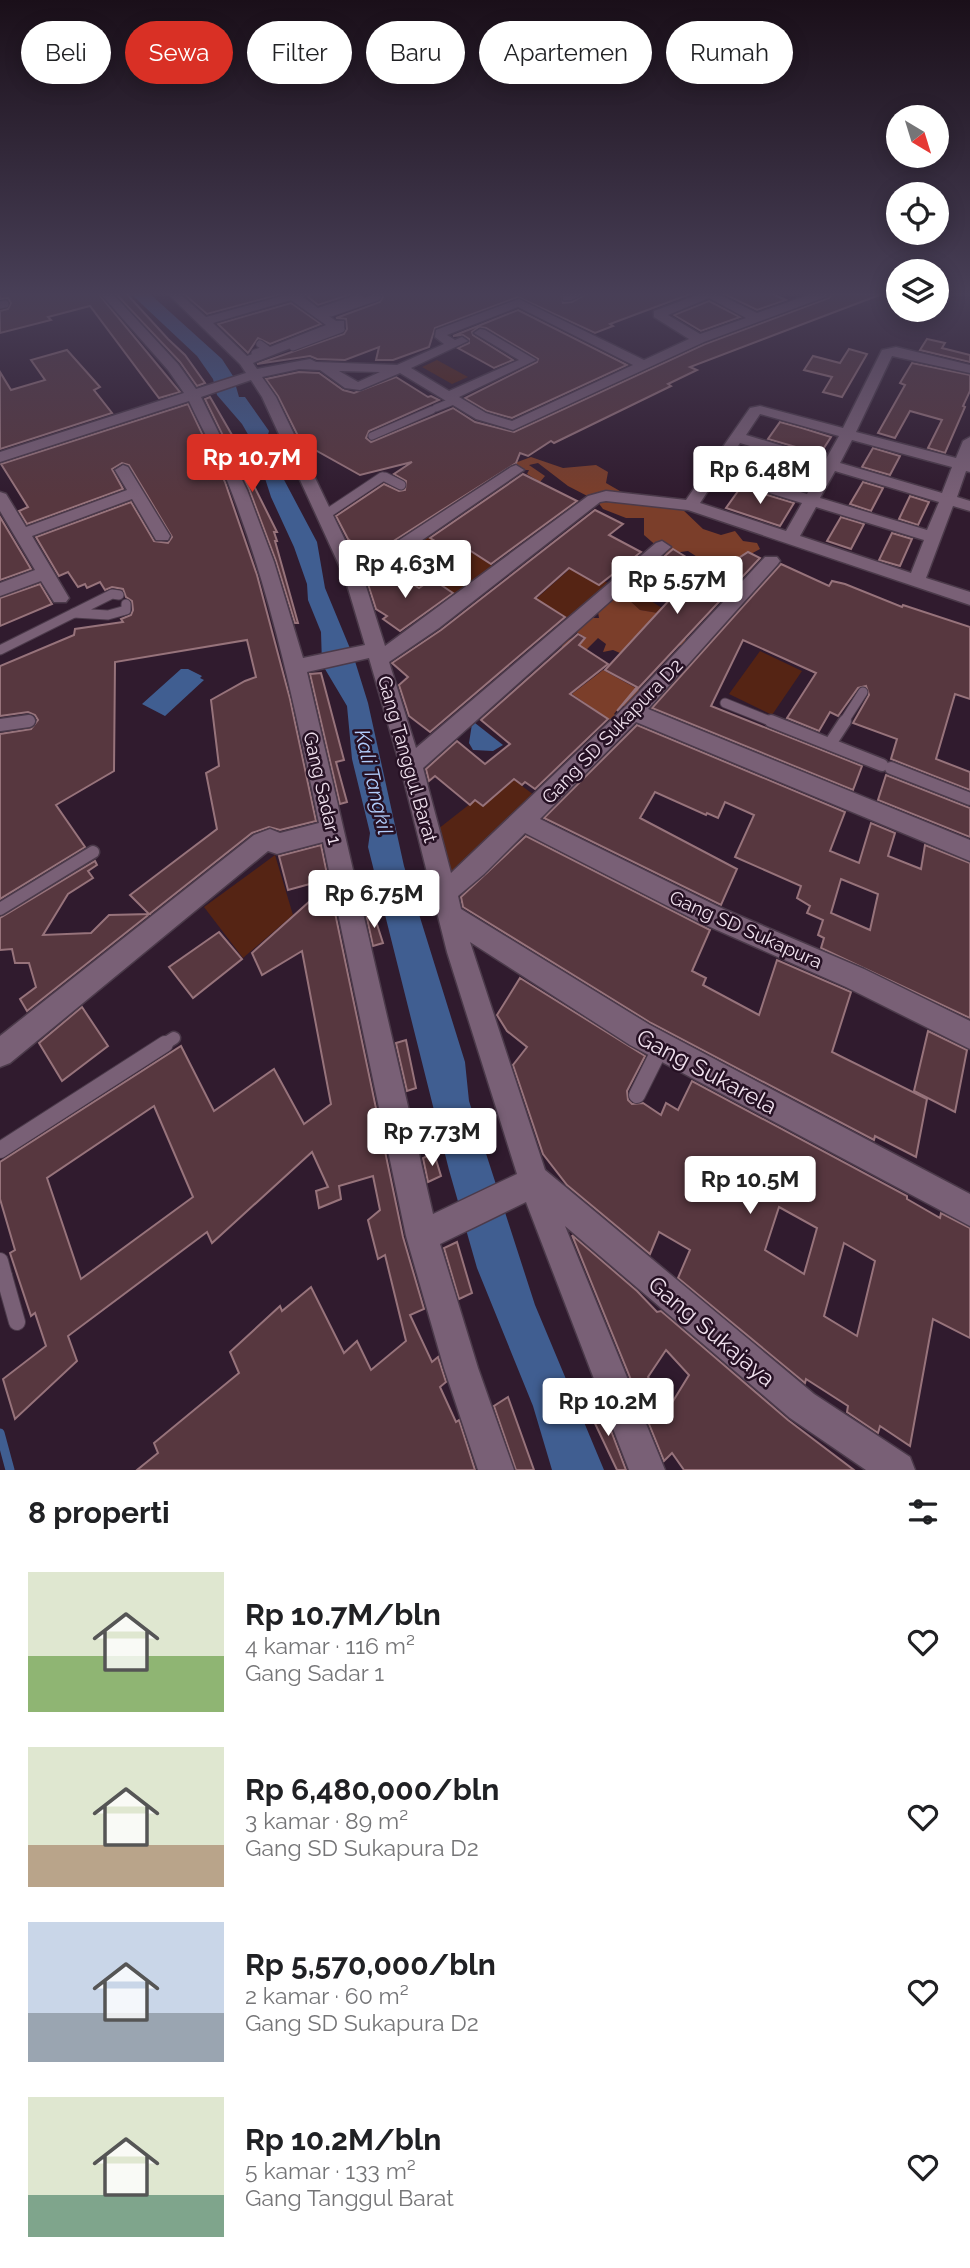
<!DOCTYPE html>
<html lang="id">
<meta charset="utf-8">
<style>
body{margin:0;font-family:Raleway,sans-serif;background:#f2f2f2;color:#202124;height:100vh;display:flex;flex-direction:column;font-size:26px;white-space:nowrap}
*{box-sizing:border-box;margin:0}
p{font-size:23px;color:#757577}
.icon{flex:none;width:38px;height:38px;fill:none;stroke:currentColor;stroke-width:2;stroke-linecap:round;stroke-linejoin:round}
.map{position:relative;height:1470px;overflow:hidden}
.drawer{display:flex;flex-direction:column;background:#fff;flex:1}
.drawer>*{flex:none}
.hud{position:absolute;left:21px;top:21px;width:929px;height:63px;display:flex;gap:14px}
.needle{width:46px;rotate:142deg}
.controls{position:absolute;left:886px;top:105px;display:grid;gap:14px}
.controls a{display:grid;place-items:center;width:63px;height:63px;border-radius:50%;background:#fff;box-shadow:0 4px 18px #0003;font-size:35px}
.price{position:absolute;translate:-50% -60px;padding:0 16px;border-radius:7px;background:#fff;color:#222;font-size:23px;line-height:46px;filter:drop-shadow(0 2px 4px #0008)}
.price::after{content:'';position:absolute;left:50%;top:42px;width:21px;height:16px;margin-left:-10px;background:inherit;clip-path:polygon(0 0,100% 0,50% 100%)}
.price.active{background:#d93025;color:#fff}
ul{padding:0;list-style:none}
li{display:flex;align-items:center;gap:21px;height:175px;padding:0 28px}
li span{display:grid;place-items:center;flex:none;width:196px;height:140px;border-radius:0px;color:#555}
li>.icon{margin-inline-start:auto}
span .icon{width:84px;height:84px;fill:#fffc;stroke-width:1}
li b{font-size:30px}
h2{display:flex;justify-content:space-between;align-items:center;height:84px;padding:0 28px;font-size:30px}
.chip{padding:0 24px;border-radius:32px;background:#fff;box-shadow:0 4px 18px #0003;font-size:24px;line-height:63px}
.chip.active{background:#d93025;color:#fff}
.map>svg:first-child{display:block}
.green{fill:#552414}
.forest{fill:#7b3e2a}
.water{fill:#405e91}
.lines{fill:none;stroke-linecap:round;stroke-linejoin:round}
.stream{stroke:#405e91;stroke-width:9}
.building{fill:#57373f;stroke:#97737b;stroke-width:2;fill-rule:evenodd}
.lane-far3-casing{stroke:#4b3a4a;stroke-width:9}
.lane-far2-casing{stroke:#4b3a4a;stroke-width:11}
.lane-far1-casing{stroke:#4b3a4a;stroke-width:15}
.lane-casing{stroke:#4b3a4a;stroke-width:18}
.street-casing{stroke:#4b3a4a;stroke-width:3}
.lane-far3{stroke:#796076;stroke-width:7}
.lane-far2{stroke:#796076;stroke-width:9}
.lane-far1{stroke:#796076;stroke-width:12}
.lane{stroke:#796076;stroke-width:16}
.street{fill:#796076;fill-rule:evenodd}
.labels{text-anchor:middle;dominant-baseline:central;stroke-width:5;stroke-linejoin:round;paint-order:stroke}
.street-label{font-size:19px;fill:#f0e1ee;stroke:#261124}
.water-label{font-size:21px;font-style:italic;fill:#b1cdfc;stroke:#261124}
.near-street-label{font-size:23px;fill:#f0e1ee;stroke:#261124}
</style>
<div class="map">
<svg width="970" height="1470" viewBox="0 0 970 1470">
<rect width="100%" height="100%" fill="#301b2e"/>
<g class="green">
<path d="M437,360L468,377L452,384L422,367Z"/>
<path d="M426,536L458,555L466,549L496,568L460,597L432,579L412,592L409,590L415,585L385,564Z"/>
<path d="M580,560L586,578L599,585L604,581L610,584L573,621L536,599Z"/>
<path d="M657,560L691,581L683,587L675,584L651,601L662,608L658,613L640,610L629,600V584Z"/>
<path d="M760,651L802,671L772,715L729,694Z"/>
<path d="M514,780L538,798L452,877L438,829L475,800L483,806Z"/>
<path d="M275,855L293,915L243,958L204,907Z"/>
</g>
<g class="forest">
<path d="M531,457L563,468L596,465L608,472L606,483L632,498L681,508L703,529L721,535L735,531L743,541L757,543L760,549L719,571L688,551L666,554L644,535V518H626L603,509L597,501L568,486L538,463L529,465L545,476L540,482L527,474L529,470H496Z"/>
<path d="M629,584V600L640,610L658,613L686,640L683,645L674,646L642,630L620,653L613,650L603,652L606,644L598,638L586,650H565L562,647L563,642L578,636L579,645L586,638L575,631L591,618H599L598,612Z"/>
<path d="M603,670L643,692L631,708L621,705L614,714L622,719L616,724L572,694Z"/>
</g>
<g class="water">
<path d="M130,293H149L222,359L233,376L239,397H245L269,431L267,438L283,467L282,476L317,542L325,588L354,658L368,703L404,866L465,1062L469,1101L535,1305L604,1470H552L533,1406L477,1268L449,1170L368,847L370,833L352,759L347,706L322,664L321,632L308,600L307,584L294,547L271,497L261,466V457L242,424L217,395L213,379L197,356Z"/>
<path d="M181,669H188L202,676L200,678L204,680L165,716L142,704Z"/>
<path d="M475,723L503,745L493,751L473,750L469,743L472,724Z"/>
</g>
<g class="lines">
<path class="stream" d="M0,1433L10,1470"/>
</g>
<g class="building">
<path d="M0,293H98L180,392L159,398L90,306L48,317L51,320L0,333V311L8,309L11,303L8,298L0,299Z"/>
<path d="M115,293H126L168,339L185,355L205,383L197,386L180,362Z"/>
<path d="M183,293H285L207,314Z"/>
<path d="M312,293H355L318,305L308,297Z"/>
<path d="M381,293H561L563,303L572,302L588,293H693L610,324L613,326L595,333L518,297L435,328L429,347L393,360H376L379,347L345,360L317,359L310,356L257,364L344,334L347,329L346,319L336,318L380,302L383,297Z"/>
<path d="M727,293H770L786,300L757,310L724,294Z"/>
<path d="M833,293L882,294L690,367L697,370L668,384L671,386L554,443L551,441L528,456L520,453L516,463L359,563L352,548L356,545L348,539L336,516L384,484L399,491L405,490L406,481L394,474L412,462L360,475L301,442L278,396L266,379L299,372L319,373L343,390L354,393L396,377L428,397L431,396L439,400L369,431L366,438L371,442L453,408L475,422L514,432L705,344L829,298Z"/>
<path d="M709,301L740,317L701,331L674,315Z"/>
<path d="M291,303L321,324L270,344L258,338L248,353L218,324Z"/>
<path d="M518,310L627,365L512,418L487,411L465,398L537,362L538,359L486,328L479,327L472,332L473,335L513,360L494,368L458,348L469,343V339L463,335L453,336Z"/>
<path d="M927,339L945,343L942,348L970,355V362L920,350Z"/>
<path d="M849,349L867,354L842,397L823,392L832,377L804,370L813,356L840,363Z"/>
<path d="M67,350L100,387L94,390L112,413L0,449V372L11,390L45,380L31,360Z"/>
<path d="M912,363L970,375V391L963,406L965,407L945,453L928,448L942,420L910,411L895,438L878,433L905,385L900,383Z"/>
<path d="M210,397L239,447L255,483L253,484L277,532H274L277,541H275L298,623H295L276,561L249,489L205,399Z"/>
<path d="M188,404L225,482L257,575L290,699L316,821L280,830L269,827L252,833L27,1011L20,999L36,987L29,963H15L12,949L0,950V918L95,861L97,865L88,871L93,878L68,894L43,935L91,933L109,915L149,914L130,895L217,829L206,773L219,766L211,700L245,681L256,677L247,640L115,662L114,771L56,805L85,847L0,899V734L31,729L38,720L35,715L28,712L0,716V666L74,635L75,629L123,622L121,619L131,615L133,610L132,601L126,597L123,589L112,587L105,590L100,582L87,588L85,584L78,587L68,572L59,576L36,537L131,502L154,541L168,543L172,537L129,465L122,463L112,469L123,489L27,524L19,511L28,507L1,464Z"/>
<path d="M780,422L802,428L831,437L820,454L768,439Z"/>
<path d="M873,448L900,456L890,475L862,467Z"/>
<path d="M762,452L813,467L799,489L750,474L748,472Z"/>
<path d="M523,474L577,501L491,564L466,548L458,554L430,538Z"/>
<path d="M863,482L883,488L871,511L850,504Z"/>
<path d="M741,487L794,503L780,526L726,508Z"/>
<path d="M910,496L929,502L918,525L899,519Z"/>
<path d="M595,510L623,524L609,535L641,552L599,585L569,568L535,598L565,617L430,732L409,716L399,685L408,677L392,663L441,630Z"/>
<path d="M0,517L31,569L0,580Z"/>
<path d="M841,517L864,524L851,549L827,541Z"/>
<path d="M892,533L912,539L900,566L879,560Z"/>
<path d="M673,549L714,574L748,552L760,558L617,711L637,687L605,670L673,596L692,581L659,561Z"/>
<path d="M781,564L829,586L832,581L845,584L902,607L903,605L970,627V699L955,694L936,759L970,772V790L891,759L897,739L853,723L869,695L866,686L858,688L838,716L830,712L819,731L787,718L816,673L743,640L711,706L862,766L853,790L652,708Z"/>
<path d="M380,572L404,588L411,583L419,588L432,579L453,593L400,631L383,619L387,616L376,609L367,581Z"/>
<path d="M40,584L52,604L0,626V598Z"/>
<path d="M578,634L585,638L579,645L608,664L570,694L608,719L535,789L525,782L522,785L514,779L483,806L475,800L470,805L435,776L429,781L426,769L457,741L485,764L510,744L481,720Z"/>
<path d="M321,673L344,760L336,762L347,802L340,804L310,674Z"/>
<path d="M637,725L845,812L830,851L859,863L871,823L895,833L888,856L921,869L925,845L970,863V1018L821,948L824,938L818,935L823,920L807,913L810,906L797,898L801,886L735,857L754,815L725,802L718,818L707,813L706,815L655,792L640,818L737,869L721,905L544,818ZM841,879L878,894L870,930L831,913Z"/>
<path d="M886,775L970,808V837L878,800Z"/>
<path d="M526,836L710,930L692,971L706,978L703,985L759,1015L777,960L851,992L832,1052L927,1099L916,1157L875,1136L874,1140L651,1023L463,907L461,897Z"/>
<path d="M321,845L328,879L288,890L279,856Z"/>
<path d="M329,884L403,1237L424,1309L410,1315L432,1362L438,1357L446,1382L440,1387L456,1422L459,1420L475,1470H137L158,1453L154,1443L239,1373L230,1352L280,1306L282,1311L311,1287L344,1353L357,1341L371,1370L406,1341L385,1255L378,1259L368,1220L380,1210L373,1176L339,1186L341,1199L319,1208L316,1191L328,1187L312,1152L212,1243L207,1232L68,1336L77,1361L15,1419L3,1379L46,1346L35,1313L31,1316L10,1253L15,1250L0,1199V1162L181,1046L214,1111L274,1069L304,1124L331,1104L302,951L262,975L252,953ZM154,1106L193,1197L81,1279L47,1178Z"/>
<path d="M373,912L383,943L373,946L366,914Z"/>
<path d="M219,932L242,959L193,998L169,967Z"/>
<path d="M520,978L645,1056L627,1091L628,1100L632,1104L643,1103L661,1115L666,1103L678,1110L692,1081L907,1196V1199L940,1218L941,1213L970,1228V1338L933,1319L910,1446L880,1426L878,1433L847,1412L848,1406L806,1379L805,1383L678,1278L690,1250L659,1232L650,1254L567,1185L543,1154L513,1065L527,1047L507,1031L497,1015ZM779,1207L817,1228L804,1274L765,1250ZM844,1243L875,1261L857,1336L824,1316Z"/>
<path d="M82,1007L108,1046L62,1081L39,1043Z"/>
<path d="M928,1031L967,1050L955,1112L914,1091Z"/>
<path d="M406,1040L416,1088L407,1091L396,1043Z"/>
<path d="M434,1153L441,1176L428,1182L423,1158Z"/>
<path d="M572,1235L637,1291L657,1312L661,1311L788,1420L854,1470H684L672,1453L664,1461ZM666,1350L689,1375L670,1406L648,1377Z"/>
<path d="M457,1242L472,1293L459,1299L444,1248Z"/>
<path d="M508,1397L534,1470H516L494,1406Z"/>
<path d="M602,1407L626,1470H617L591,1415Z"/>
</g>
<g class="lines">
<defs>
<g id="lane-far3">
<path d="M0,305L5,304"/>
<path d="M317,313H331L377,297"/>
<path d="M293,347L341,329"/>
<path d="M255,353L267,349L260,344"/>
<path d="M436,408L456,400"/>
<path d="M372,436L432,410"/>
<path d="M379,479L383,476L388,479"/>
</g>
<g id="lane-far2">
<path d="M385,477L401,485"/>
<path d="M325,515L382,477"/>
<path d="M119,595L112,594L74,613L108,615L126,610V604"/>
<path d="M0,650L74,613"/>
<path d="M725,703L775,723"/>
<path d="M16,723L30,721"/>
<path d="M843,723L863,692"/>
</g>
<g id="lane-far1">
<path d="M771,721L882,765"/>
<path d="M0,725L29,721"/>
<path d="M830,744L845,721"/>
<path d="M891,768L970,799"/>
<path d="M0,909L93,852"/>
<path d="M163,1045L174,1038"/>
</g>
<g id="lane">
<path d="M637,1095L661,1047"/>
<path d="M0,1150L165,1044"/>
<path d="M0,1261L4,1276L0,1279"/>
<path d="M4,1276L17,1322"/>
</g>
<g id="street">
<path d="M100,293H112L178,364L196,389L246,373L240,364L167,293H179L206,317L293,293H310L303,297L318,308L359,294L365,298L326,314L336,321H344V327L253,363L257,369L310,359L316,362L397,365L444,344L435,337L436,330L519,299L644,360L689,339L654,317V311L702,293H716L757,313L814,293H830L828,296L704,342L513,430L476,419L400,373L360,390L345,388L320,370L299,369L262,377L276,397L358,567L511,467L516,465L524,470L364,580L385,646L588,496L606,491L686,500L750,408L760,406L843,428L882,350L896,347L970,365V373L892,356L856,432L956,458L963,441L970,437V472L966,471L957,497L970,501V511L953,506L926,578L970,592V605L688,510L606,501L600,502L439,628L389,662L416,748L656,543L662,541L671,547L423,768L451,873L626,706L765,557H777L780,561L777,565L648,709L970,840V861L636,722L540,819L719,907L864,969L970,1021V1049L846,987L701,923L525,833L484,874L458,896L461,909L650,1025L970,1194V1226L630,1045L470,942L545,1170L814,1394L910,1457L915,1470H866L790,1418L565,1226L665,1470H629L526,1202L440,1244L478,1368L514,1470H478L444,1368L406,1236L323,842L277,854L268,851L10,1063L0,1067V1036L254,835L270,829L280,833L319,823C296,712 273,600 232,493C220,461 203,431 189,401L0,462V452L184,393L168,370ZM709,298L746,318L700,334L668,315ZM291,300L326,325L247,356L213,323ZM518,307L633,365L512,421L486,413L459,397L536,360L485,330L480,329L474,333L519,360L449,391L411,368L468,341L462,337L455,340L447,335ZM339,371L380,372L358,382ZM251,380L262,397L345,578L365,645L303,658L274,562L247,490L201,397ZM760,414L839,436L826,459L746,435ZM852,440L952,467L942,493L840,463ZM740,443L822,467L807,494L723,469ZM835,471L939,502L927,530L820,498ZM717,477L802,503L786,531L700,503ZM816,507L924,540L911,573L800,536ZM369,658L400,765L447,952L517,1174L433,1214L307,672Z"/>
<path d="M569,293H586L571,300H563V294Z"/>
<path d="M123,465L128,467L170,536L168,540H156L132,499L32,536L69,598L66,602H54L41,581L0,596V583L35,570L0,511V492L6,494L26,527L127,490L115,470Z"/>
</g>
</defs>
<use href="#lane-far3" class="lane-far3-casing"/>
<use href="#lane-far2" class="lane-far2-casing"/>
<use href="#lane-far1" class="lane-far1-casing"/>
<use href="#lane" class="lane-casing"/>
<use href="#street" class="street-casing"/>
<use href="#lane-far3" class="lane-far3"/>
<use href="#lane-far2" class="lane-far2"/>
<use href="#lane-far1" class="lane-far1"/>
<use href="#lane" class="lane"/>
<use href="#street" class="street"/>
</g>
<linearGradient id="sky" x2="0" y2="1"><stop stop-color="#1a0f19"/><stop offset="0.59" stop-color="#483f57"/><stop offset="1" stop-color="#483f57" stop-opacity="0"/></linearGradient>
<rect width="970" height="498" fill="url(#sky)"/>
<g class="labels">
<g class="street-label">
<text transform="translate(612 731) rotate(-46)">Gang SD Sukapura D2</text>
<text transform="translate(408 759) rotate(74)">Gang Tanggul Barat</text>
<text transform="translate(323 788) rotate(77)">Gang Sadar 1</text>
<text transform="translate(746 929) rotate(24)">Gang SD Sukapura</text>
</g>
<g class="water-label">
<text transform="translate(374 782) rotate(77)">Kali Tangkil</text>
</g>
<g class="near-street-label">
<text transform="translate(707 1071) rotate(28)">Gang Sukarela</text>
<text transform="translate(712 1331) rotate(40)">Gang Sukajaya</text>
</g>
</g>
</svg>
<div class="controls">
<a><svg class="needle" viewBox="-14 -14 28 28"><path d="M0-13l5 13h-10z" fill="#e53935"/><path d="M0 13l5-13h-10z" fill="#757577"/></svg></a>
<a><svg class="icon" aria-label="locate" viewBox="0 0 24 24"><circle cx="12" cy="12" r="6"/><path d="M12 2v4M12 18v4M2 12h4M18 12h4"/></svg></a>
<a><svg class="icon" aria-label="layers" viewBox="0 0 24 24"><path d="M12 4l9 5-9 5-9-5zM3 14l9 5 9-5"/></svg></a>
</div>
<b class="price active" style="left:252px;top:494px">Rp 10.7M</b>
<b class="price" style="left:760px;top:506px">Rp 6.48M</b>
<b class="price" style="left:405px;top:600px">Rp 4.63M</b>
<b class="price" style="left:677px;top:616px">Rp 5.57M</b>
<b class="price" style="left:374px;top:930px">Rp 6.75M</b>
<b class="price" style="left:432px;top:1168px">Rp 7.73M</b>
<b class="price" style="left:750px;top:1216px">Rp 10.5M</b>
<b class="price" style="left:608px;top:1438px">Rp 10.2M</b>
<div class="hud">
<a class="chip">Beli</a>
<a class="chip active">Sewa</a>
<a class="chip">Filter</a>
<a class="chip">Baru</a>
<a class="chip">Apartemen</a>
<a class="chip">Rumah</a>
</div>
</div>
<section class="drawer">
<h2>8 properti<svg class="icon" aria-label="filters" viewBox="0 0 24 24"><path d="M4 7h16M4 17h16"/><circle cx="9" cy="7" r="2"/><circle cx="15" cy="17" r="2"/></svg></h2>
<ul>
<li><span style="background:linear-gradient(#dfe7d0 60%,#8fb573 0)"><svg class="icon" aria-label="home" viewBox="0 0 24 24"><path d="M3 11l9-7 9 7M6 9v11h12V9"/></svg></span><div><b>Rp 10.7M/bln</b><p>4 kamar · 116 m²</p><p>Gang Sadar 1</p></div><svg class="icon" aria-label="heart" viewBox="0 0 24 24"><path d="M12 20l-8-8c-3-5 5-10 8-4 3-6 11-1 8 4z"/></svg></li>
<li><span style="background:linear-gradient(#dfe7d0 70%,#b9a48a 0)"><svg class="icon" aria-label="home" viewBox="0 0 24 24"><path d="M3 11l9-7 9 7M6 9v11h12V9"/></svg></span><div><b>Rp 6,480,000/bln</b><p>3 kamar · 89 m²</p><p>Gang SD Sukapura D2</p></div><svg class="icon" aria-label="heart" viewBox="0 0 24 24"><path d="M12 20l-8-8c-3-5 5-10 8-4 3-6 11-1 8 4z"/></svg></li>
<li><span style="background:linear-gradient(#c9d6e8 65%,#9aa5b1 0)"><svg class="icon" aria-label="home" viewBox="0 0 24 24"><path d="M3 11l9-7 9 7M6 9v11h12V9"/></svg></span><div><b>Rp 5,570,000/bln</b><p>2 kamar · 60 m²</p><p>Gang SD Sukapura D2</p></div><svg class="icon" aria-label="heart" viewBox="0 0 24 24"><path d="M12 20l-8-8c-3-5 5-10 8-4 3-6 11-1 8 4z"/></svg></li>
<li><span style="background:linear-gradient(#dfe7d0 70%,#7fa58c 0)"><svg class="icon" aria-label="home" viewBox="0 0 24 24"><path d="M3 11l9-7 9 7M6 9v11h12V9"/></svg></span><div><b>Rp 10.2M/bln</b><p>5 kamar · 133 m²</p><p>Gang Tanggul Barat</p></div><svg class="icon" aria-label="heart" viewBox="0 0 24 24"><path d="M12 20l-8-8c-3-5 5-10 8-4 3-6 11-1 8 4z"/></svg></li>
</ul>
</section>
